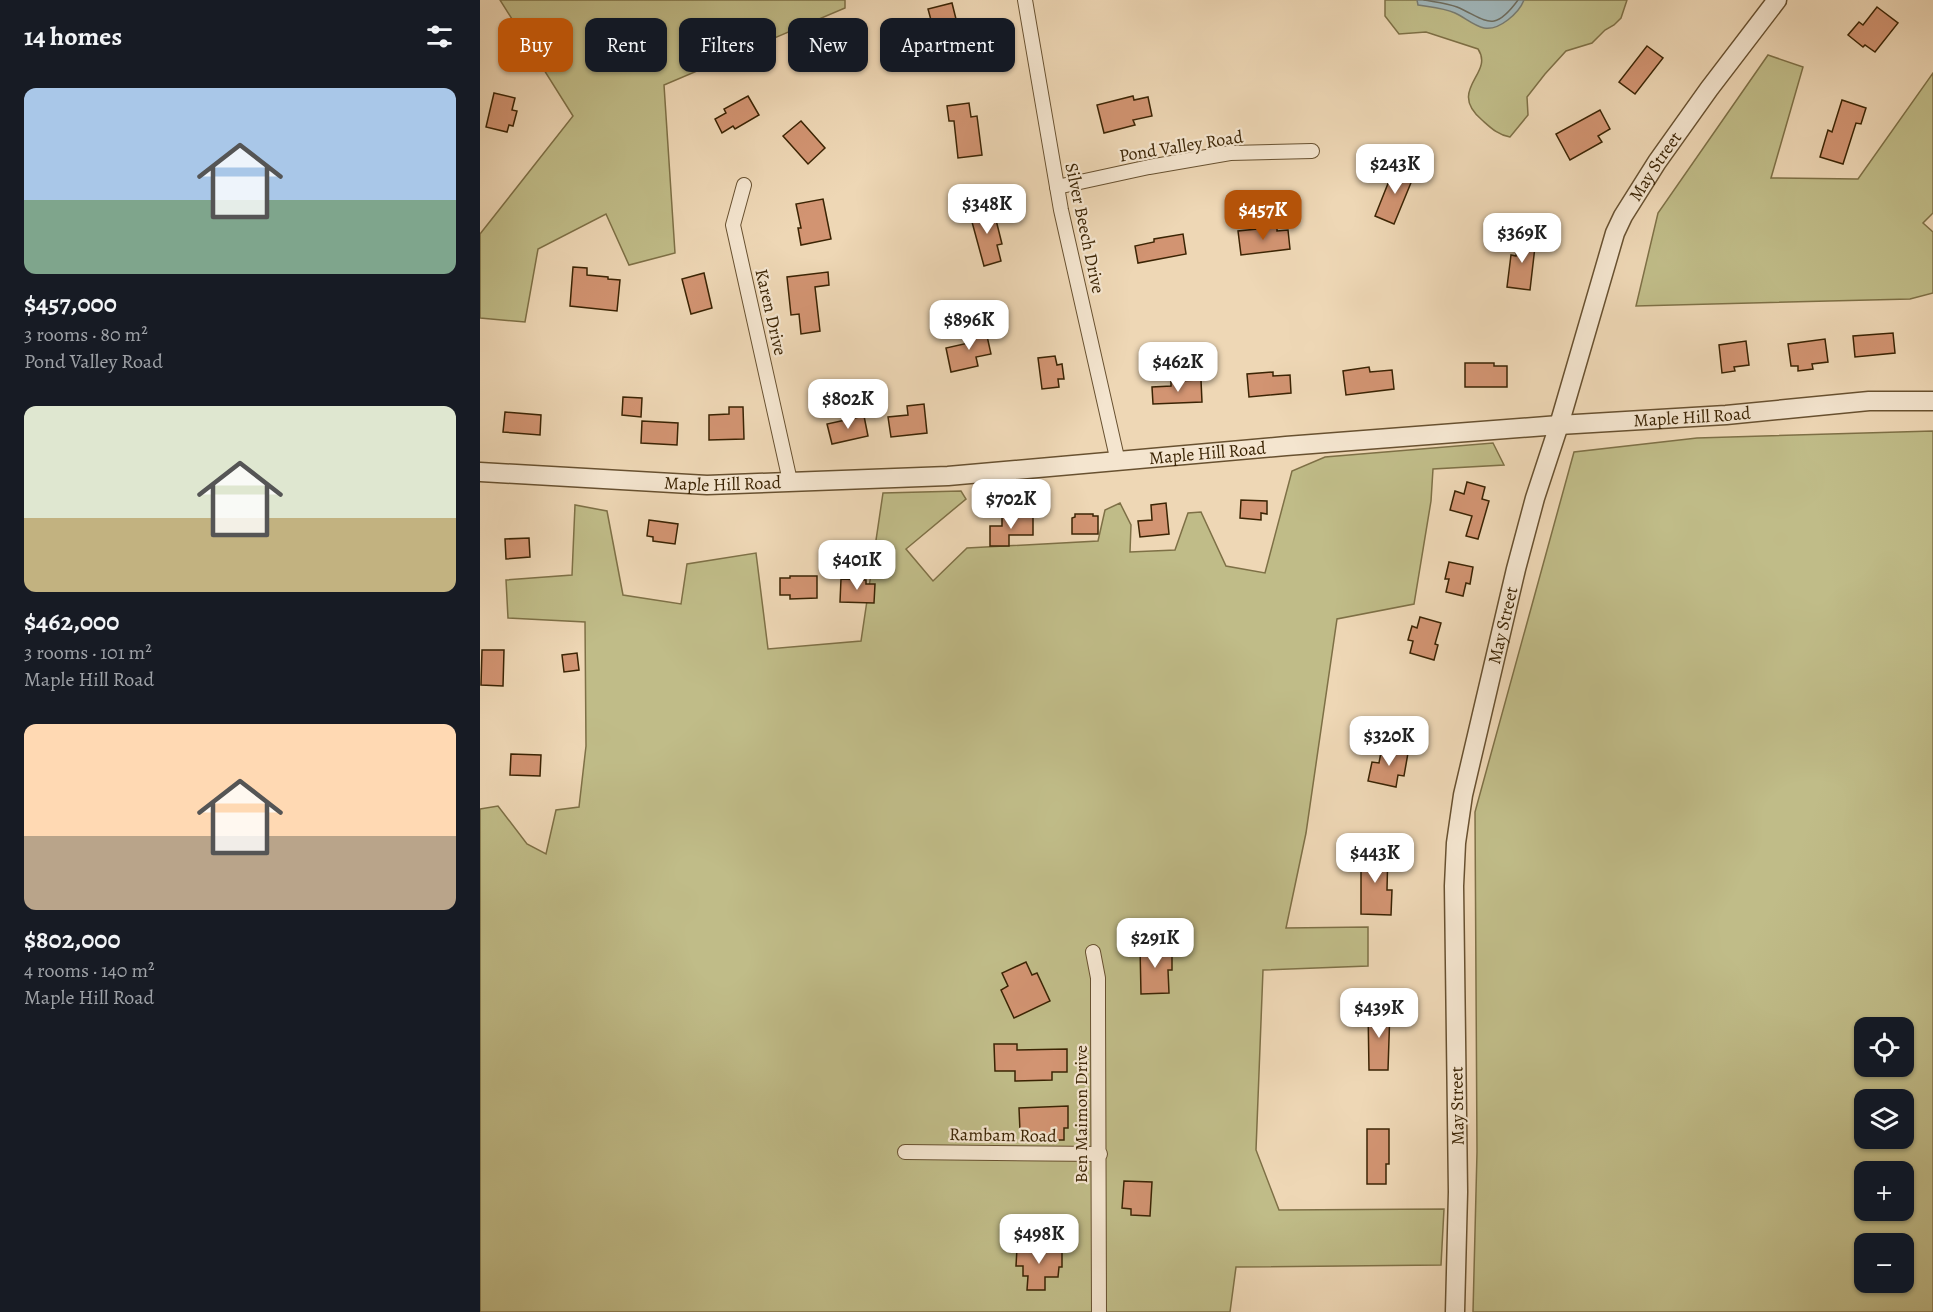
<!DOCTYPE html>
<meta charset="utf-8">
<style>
body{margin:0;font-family:Alegreya,serif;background:#20242c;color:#f1f3f6;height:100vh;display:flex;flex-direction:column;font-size:22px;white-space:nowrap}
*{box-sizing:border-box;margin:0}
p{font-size:20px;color:#9ea1a6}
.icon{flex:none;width:33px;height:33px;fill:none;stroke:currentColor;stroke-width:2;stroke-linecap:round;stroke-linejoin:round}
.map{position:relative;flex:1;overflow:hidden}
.panel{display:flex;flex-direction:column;background:#171b24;width:480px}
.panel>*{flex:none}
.banner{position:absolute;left:18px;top:18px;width:570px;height:54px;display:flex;gap:12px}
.fabs{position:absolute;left:1374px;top:1017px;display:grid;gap:12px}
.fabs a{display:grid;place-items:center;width:60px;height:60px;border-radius:12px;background:#171b24;box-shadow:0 2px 4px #0004;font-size:30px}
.price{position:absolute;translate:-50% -51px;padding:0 14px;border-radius:12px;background:#fff;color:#222;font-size:20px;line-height:39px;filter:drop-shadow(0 2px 3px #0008)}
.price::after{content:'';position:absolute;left:50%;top:36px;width:18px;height:14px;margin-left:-9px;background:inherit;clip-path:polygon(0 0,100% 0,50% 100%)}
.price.on{background:#b45309;color:#fff}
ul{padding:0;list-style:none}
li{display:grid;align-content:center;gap:12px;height:318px;padding:0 24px}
li span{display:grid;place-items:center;height:186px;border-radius:12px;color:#555}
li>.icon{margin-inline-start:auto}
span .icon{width:108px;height:108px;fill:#fffc;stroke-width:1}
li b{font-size:26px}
h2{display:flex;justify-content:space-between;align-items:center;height:72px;padding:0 24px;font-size:26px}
.tag{padding:0 21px;border-radius:12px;background:#171b24;box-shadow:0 2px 4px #0004;font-size:21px;line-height:54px}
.tag.on{background:#b45309;color:#fff}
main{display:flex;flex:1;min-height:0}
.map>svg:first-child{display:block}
.green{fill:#c0bc88;stroke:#7e7046;stroke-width:1.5;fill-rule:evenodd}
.water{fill:#a0b6ba;stroke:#787c71;stroke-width:1.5}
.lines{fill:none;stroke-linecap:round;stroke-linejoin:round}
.shore{stroke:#6e6d5f;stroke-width:1.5}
.building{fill:#d29472;stroke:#3b2404;stroke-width:1.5}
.minor-casing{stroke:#685130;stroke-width:16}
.tertiary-casing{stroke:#685130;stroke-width:21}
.minor{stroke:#f4e5cf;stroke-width:14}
.tertiary{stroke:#f4e5cf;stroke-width:18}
.labels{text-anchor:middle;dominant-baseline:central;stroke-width:4.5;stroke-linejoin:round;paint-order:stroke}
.street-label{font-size:18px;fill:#3b2404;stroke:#f4e5cf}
</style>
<main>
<section class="panel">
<h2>14 homes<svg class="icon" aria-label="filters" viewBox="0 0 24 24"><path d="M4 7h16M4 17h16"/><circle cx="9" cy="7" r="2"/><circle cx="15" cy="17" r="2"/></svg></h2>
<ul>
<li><span style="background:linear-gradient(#a9c7e8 60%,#7fa58c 0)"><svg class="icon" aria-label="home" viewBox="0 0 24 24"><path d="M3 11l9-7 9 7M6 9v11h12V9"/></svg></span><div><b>$457,000</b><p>3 rooms · 80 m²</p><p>Pond Valley Road</p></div></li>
<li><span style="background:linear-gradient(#dfe7d0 60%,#c2b280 0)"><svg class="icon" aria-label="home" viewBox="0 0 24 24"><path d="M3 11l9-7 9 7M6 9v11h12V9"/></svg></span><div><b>$462,000</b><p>3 rooms · 101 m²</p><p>Maple Hill Road</p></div></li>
<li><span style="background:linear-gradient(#ffd9b3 60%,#b9a48a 0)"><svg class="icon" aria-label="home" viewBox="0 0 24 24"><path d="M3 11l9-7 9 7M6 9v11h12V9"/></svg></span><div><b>$802,000</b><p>4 rooms · 140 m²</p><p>Maple Hill Road</p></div></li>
</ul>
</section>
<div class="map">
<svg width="1453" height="1312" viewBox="0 0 1453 1312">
<rect width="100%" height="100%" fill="#eed7b5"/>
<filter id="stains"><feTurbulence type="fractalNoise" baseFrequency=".00333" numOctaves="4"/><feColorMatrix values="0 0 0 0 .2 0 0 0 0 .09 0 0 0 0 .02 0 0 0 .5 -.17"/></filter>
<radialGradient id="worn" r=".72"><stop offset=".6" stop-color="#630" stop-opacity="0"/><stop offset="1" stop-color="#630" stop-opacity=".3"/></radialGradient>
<g class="green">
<path d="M20,0H365V8L184,85L195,253L149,265L126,214L58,249L45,322L0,318V234L93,116Z"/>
<path d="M905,0H1147L1141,18L1134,25L1125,30L1112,43L1086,51L1065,74L1047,97L1048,115L1030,137C1018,135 1011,128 1002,120C966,89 1015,74 998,49L946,32L919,34L905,16Z"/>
<path d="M1288,55L1323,67L1291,178L1378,179L1453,73V213L1443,223L1453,232V293L1430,299L1156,306L1178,213Z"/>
<path d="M1453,431V1312H993L997,1152L995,812L1094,452L1217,438ZM1384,1028H1424V1066H1384ZM1384,1100H1424V1138H1384ZM1384,1172H1424V1210H1384ZM1384,1244H1424V1282H1384Z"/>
<path d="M1013,443L1024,465L953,469L951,501L934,604L857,619L826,833L806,928L888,927V966L783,970L776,1150L799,1210L964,1209L961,1265L756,1267L750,1312H0V809L18,806L47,844L66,854L76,810L99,807L106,746L105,622L28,618L26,580L92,575L95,505L127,511L143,595L201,604L207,564L276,553L288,649L381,641L403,493L481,491L486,499L426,549L453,581L487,548L618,541L625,510L640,503L651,525L650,552L695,550L708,513L721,512L746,566L785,573L812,471L845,457Z"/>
</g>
<path class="water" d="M937,0H1044C1039,13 1019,31 1004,28C994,26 984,17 975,13C964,8 950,7 938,5Z"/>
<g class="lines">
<path class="shore" d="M944,0C955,2 967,3 977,7C1007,20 1013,34 1038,0"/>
</g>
<g class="building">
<path d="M472,3L483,47L460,53L448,9Z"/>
<path d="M1397,7L1418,23L1395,52L1385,45L1383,47L1368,35L1379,22L1383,25Z"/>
<path d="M1167,46L1183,58L1155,94L1139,82Z"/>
<path d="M14,93L35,98L32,110L37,111L33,126L29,125L27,132L6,127Z"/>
<path d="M268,96L279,115L255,129L253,126L242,133L235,119L246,113L244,109Z"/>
<path d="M653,96L654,100L668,97L672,116L653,120L655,125L624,133L617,105Z"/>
<path d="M1362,100L1386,108L1381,124L1376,123L1363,164L1340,157L1348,130L1352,132Z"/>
<path d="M489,103L491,117L497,116L502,155L478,158L474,121H469L467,106Z"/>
<path d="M1120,110L1130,129L1118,136L1122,142L1090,160L1076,134Z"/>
<path d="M321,121L345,148L328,164L303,136Z"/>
<path d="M915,166L935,173L914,224L895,216Z"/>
<path d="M343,199L351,239L321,245L318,228H321L316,204Z"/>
<path d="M507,205L511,217L515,216L522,244L517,245L521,261L504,266L492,222L495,221L492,209Z"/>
<path d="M797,227V231L808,230L810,249L761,255L758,231Z"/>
<path d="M703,234L706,254L658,263L655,246L674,242V239Z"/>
<path d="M1038,237L1056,238L1050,290L1027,287L1031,255L1036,256Z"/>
<path d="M93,267L107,268V275L128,277V279L140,280L137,311L90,306Z"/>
<path d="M348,272L349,285L335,287L340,331L321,334L319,314L311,315L307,277Z"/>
<path d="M224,273L232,308L211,314L202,279Z"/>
<path d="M505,327L511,354L496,357L498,366L471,372L466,348L493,342L490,330Z"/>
<path d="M1413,333L1415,353L1375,357L1373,336Z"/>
<path d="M1345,339L1348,362L1332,364L1333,369L1318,371V366H1311L1308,344Z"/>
<path d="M1266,341L1269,365L1254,367L1255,371L1242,373L1239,345Z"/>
<path d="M575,356L577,365L582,364L584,379H578L579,387L562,389L558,358Z"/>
<path d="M985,363H1014V366H1027V387H985Z"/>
<path d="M889,367L890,372L912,370L914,389L866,395L863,371Z"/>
<path d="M793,372V376L810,375L811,393L769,397L767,374Z"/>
<path d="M721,380L722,402L673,404L672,387L691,386V381Z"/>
<path d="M143,397L162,398L161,417L142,415Z"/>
<path d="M444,404L447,433L411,437L408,417L428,415L427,406Z"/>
<path d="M249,407H263L264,439L229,440V415L249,414Z"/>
<path d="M25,412L61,415L60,435L23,432Z"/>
<path d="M384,416L388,436L352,444L347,424Z"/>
<path d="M162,421L198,423L197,445L161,443Z"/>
<path d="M987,482L1005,487L1002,499L1009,501L998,539L986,536L992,516L970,510L975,491L984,494Z"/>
<path d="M761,500L787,501V514L781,513V520L760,518Z"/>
<path d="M686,503L689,534L660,537L658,521L672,520L671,505Z"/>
<path d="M595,514H613V516H618V534H592V518L595,517Z"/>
<path d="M522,516H553V535H529V546H510V526H522Z"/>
<path d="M169,520L198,524L195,544L173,541V537L167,536Z"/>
<path d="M49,538L50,557L26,559L25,539Z"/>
<path d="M969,562L993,567L990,584L986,583L983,596L966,592L969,579H965Z"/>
<path d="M310,576H337V598L310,599V595H300V578H310Z"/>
<path d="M361,579L386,580V584H395L394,603L360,602Z"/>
<path d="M940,617L961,623L955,644L958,645L954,660L930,653L933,641L928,640L932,626L937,628Z"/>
<path d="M2,650H24L23,686L1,685Z"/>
<path d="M97,653L99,670L84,672L82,655Z"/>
<path d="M902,747L928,753L924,776L918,775L916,787L888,781L892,762L899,763Z"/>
<path d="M31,754L61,755L60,776L30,775Z"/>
<path d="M889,849H908L907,890H912L911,915L881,914V856L889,857Z"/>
<path d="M692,946V970H688L689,993L661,994L660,947Z"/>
<path d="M546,962L552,975L557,973L570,1001L534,1018L521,990L528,986L522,973Z"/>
<path d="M888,1009H910L908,1070H889Z"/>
<path d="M514,1044H537V1050L587,1049V1072H572V1080L535,1081V1071H515Z"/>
<path d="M588,1106V1128H584V1140H550V1131H540L539,1108Z"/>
<path d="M887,1129H909V1164H906V1184H887Z"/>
<path d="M644,1181L672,1182L670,1216L651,1215V1209L642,1208Z"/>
<path d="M537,1248L582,1249V1267H579L578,1277H565V1290H547L548,1276H543V1266H536Z"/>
</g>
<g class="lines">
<defs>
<g id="minor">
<path d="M545,0L581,210L638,462"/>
<path d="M264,185L253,225L310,481"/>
<path d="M577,187L669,167L750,153L832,151"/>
<path d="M613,952L618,978V1007L619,1312"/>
<path d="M425,1152L620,1154"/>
</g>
<g id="tertiary">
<path id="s1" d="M0,472L227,485L468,476L806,446L1079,425L1246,415L1389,401H1453"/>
<path id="s2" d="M975,1312L978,1192L974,886L976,843L983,795L1036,569L1055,498L1079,425L1135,233L1143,216L1177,162L1229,89L1297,0"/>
</g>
</defs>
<use href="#minor" class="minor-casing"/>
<use href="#tertiary" class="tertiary-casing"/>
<use href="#minor" class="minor"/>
<use href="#tertiary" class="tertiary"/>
</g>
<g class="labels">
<g class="street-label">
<text transform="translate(701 146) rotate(-9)">Pond Valley Road</text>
<text stroke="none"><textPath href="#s2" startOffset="1178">May Street</textPath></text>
<text transform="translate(605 228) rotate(78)">Silver Beech Drive</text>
<text transform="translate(291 312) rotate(77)">Karen Drive</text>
<text stroke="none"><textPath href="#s1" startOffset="1215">Maple Hill Road</textPath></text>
<text stroke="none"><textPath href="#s1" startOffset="729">Maple Hill Road</textPath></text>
<text stroke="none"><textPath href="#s1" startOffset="243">Maple Hill Road</textPath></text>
<text stroke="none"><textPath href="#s2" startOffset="692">May Street</textPath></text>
<text transform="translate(977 1106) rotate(-91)">May Street</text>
<text transform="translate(601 1114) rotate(-90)">Ben Maimon Drive</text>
<text transform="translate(523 1135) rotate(1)">Rambam Road</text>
</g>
</g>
<rect width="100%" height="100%" filter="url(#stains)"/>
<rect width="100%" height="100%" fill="url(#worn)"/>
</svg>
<div class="fabs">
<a><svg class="icon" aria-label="locate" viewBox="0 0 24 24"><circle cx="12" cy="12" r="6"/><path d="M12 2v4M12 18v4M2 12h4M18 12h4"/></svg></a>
<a><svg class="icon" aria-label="layers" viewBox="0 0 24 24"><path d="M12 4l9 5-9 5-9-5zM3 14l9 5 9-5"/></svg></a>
<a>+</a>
<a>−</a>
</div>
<b class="price" style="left:915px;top:195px">$243K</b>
<b class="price" style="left:507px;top:235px">$348K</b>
<b class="price on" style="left:783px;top:241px">$457K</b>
<b class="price" style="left:1042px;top:264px">$369K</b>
<b class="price" style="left:489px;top:351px">$896K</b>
<b class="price" style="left:698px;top:393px">$462K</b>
<b class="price" style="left:368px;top:430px">$802K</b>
<b class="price" style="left:531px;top:530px">$702K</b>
<b class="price" style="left:377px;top:591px">$401K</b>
<b class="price" style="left:909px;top:767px">$320K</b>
<b class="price" style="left:895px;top:884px">$443K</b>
<b class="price" style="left:675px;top:969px">$291K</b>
<b class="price" style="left:899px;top:1039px">$439K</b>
<b class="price" style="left:559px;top:1265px">$498K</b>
<div class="banner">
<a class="tag on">Buy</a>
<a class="tag">Rent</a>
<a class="tag">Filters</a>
<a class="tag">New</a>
<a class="tag">Apartment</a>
</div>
</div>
</main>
